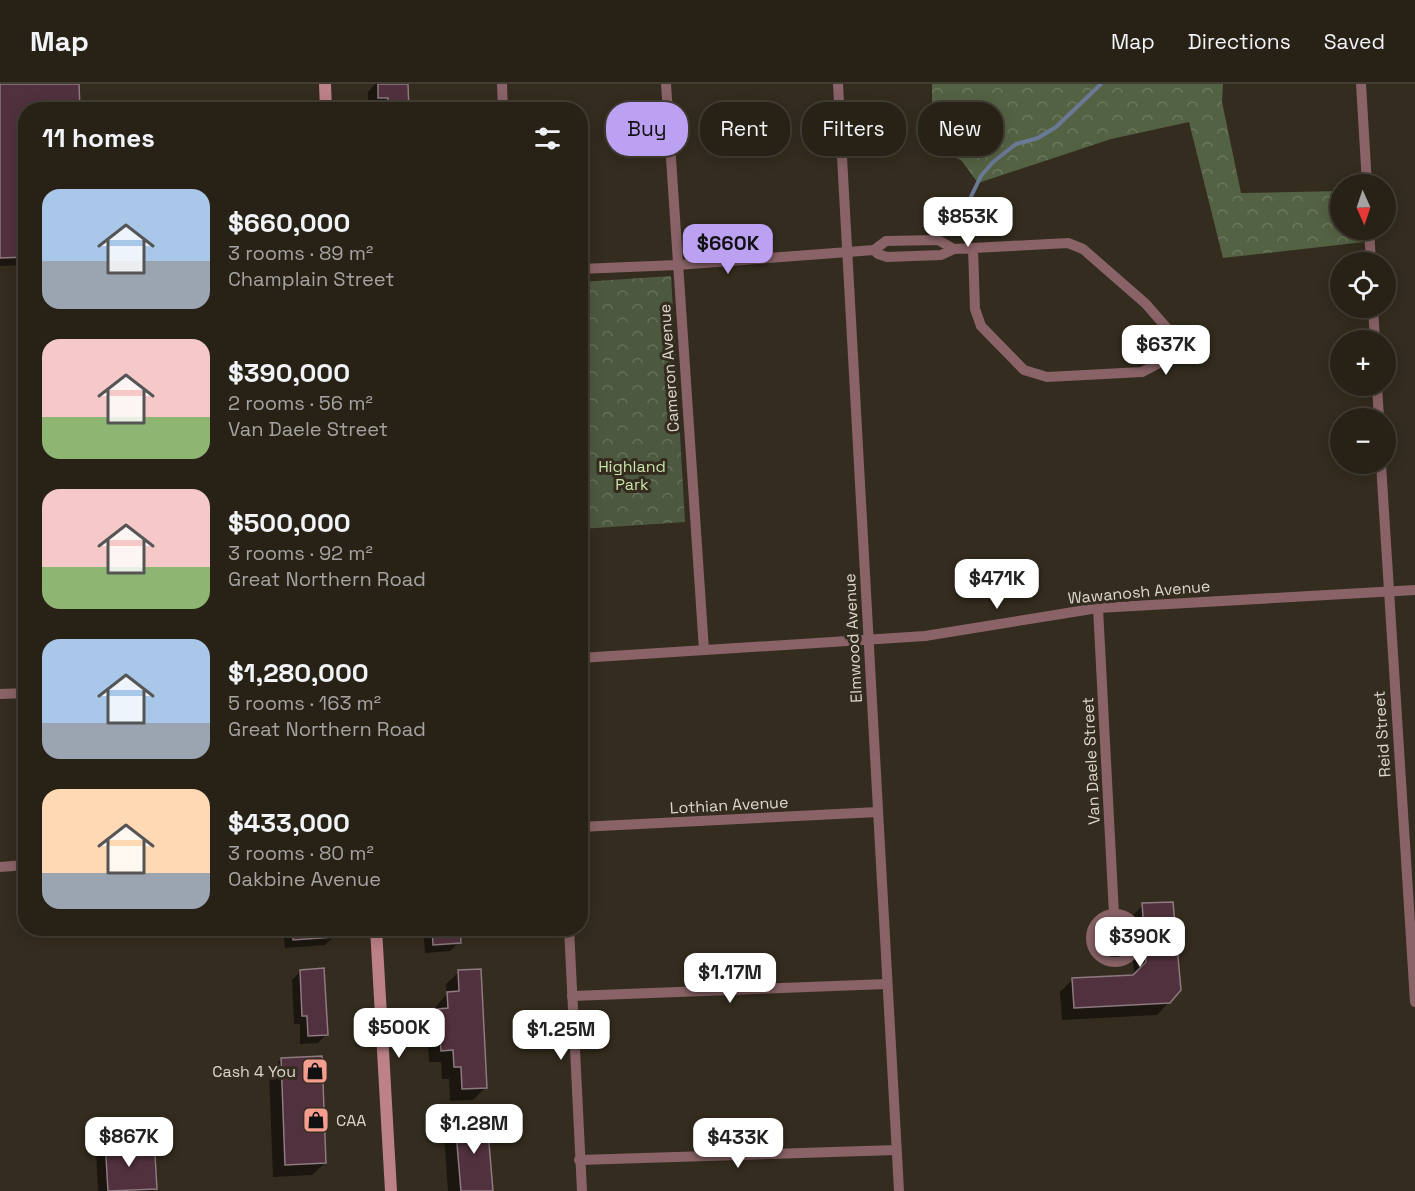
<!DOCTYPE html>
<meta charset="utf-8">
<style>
body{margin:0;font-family:"Space Grotesk",sans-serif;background:#2f291f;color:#f1f3f6;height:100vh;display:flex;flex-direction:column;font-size:22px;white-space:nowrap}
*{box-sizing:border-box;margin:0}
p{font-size:20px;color:#a4a3a1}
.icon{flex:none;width:33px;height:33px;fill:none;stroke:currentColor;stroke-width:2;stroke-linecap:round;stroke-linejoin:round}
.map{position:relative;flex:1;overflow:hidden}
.details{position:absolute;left:18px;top:18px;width:570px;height:834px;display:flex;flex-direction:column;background:#272116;border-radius:24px;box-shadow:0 3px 15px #0003,0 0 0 2px #433e35}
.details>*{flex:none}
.hud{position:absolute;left:606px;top:18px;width:570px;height:54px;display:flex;gap:12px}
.needle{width:39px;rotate:177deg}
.controls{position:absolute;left:1330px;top:90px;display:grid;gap:12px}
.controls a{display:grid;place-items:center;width:66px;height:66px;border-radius:50%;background:#272116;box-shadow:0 3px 15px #0003,0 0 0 2px #433e35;font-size:30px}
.price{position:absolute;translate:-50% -51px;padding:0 14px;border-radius:12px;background:#fff;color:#222;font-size:20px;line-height:39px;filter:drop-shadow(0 2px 3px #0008)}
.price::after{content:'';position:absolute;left:50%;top:36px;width:18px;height:14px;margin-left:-9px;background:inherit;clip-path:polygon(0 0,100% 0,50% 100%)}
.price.selected{background:#bca0f2;color:#111}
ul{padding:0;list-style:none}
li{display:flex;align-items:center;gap:18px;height:150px;padding:0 24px}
li span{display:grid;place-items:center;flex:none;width:168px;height:120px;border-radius:18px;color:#555}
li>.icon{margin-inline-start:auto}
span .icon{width:72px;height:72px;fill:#fffc;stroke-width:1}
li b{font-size:26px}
h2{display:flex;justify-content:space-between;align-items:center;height:72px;padding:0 24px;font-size:26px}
.tag{padding:0 21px;border-radius:24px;background:#272116;box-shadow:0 3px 15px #0003,0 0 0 2px #433e35;font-size:21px;line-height:54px}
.tag.selected{background:#bca0f2;color:#111}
header{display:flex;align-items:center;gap:36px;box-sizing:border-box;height:84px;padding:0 30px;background:#272116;border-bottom:2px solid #433e35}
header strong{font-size:28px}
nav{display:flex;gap:33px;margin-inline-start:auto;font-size:21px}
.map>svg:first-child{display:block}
.forest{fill:url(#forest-crowns)}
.park{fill:url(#park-crowns)}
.shadow{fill:#0007}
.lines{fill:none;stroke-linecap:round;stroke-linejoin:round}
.stream{stroke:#6a7996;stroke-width:4}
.building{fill:#51313d;stroke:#8e7a81;stroke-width:1.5}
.street{stroke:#896367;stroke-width:10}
.secondary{stroke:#bd8188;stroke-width:12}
.labels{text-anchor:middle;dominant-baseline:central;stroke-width:6;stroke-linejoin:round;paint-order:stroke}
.street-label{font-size:16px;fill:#dcd7ce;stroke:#342c1e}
.park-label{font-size:16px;fill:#c8e2aa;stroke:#342c1e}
.poi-label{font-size:16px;fill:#dcd7ce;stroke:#342c1e;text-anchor:end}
</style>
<header>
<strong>Map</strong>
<nav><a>Map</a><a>Directions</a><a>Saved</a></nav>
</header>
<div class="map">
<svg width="1415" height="1107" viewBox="0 0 1415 1107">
<defs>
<pattern id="forest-crowns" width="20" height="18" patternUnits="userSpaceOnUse" patternTransform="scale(1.5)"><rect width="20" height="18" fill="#546244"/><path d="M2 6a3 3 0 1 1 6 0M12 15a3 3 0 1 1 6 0" fill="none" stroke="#6c785e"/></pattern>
<pattern id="park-crowns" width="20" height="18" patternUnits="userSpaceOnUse" patternTransform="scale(1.5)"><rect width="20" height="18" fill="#4d5841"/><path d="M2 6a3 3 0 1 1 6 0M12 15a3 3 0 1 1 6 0" fill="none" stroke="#666f5b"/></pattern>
</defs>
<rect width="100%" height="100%" fill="#342c1e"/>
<path class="forest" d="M932,0H1223L1222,18L1241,109L1341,107V146H1363L1364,158L1223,174L1189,38L1111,55L978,99L961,76L932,63Z"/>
<path class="park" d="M671,192L685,438L581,445V198Z"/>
<g class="shadow">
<path d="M0,0H77L26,26V181L0,182Z"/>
<path d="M375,0H407L408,26L368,24V8Z"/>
<path d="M1143,821L1169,918L1157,931L1062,936L1060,908L1072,896L1134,891L1131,833Z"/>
<path d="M283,844H336L333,853L325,861L285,864Z"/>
<path d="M423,844H459V858L450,867L425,869Z"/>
<path d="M301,887L326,951L318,959L300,960V940H294L292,896Z"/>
<path d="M459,888L486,1003L473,1016L450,1017L449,995H442L441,978H429L427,939L436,929V922L447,910L446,900Z"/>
<path d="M281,975L325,1079L312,1091L273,1093L269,988Z"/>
<path d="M456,1039L492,1107H448L444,1051Z"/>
<path d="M105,1057L128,1074L155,1104L153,1107H98L96,1066Z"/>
</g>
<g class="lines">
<path class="stream" d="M951,146L963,129L981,92L993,78L1016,60L1038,54L1056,43L1101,0"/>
</g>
<g class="building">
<path d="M0,0H79L80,26H26V173L0,174Z"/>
<path d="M378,0H408L409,26H388V14H378Z"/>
<path d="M1173,818L1181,906L1170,919L1074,924L1072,894L1133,891L1146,878L1142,819Z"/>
<path d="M292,844H349V852L293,856Z"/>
<path d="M432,844H460L461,859L433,861Z"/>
<path d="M324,884L328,951L308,952L307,932H302L300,886Z"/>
<path d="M481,885L487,1004L462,1005L461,983H454L453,966L441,967L438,925L448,924L447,908L459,907L458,886Z"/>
<path d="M322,972L326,1079L285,1081L281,974Z"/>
<path d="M487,1035L493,1107H461L455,1037Z"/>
<path d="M128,1054L129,1072L155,1071L157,1105L108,1107L105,1056Z"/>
</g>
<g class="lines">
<g class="street">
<path d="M502,0L503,26"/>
<path d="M666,0L704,566"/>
<path d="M838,0L899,1107"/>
<path d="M1361,0L1367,100"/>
<path d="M1369,146L1371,178"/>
<path d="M954,165L1068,159L1083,165L1146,220L1172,250V266L1159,279L1142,288L1047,293L1024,286L981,242L975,225L973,164"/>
<path d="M580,185L677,181L848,168L874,166L886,157L938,156L954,165L941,171L887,173L878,170L874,166"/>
<path d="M1373,224L1375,256"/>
<path d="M1377,302L1379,334"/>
<path d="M1381,380L1415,918"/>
<path d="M1098,524L1114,830"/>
<path d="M580,574L925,552L1098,524L1415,506"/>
<path d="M0,610L26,609"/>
<path d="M580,743L878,728"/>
<path d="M0,783L26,781"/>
<circle cx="1115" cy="854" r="24"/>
<path d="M569,844L582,1107"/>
<path d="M572,912L887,900"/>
<path d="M579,1076L896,1066"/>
</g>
<g class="secondary">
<path d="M325,0L326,26"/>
<path d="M376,844L391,1107"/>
</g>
</g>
<defs>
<symbol id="shop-square" viewBox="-11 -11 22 22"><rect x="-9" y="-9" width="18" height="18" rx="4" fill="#f59d8f" stroke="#342c1e"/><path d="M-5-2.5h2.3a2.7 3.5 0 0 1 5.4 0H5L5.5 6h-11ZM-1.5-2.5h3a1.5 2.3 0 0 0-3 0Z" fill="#111"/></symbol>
</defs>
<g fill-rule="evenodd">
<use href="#shop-square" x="300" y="972" width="30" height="30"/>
<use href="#shop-square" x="301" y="1021" width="30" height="30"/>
</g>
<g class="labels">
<g class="street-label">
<text transform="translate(669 284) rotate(-94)">Cameron Avenue</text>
<text transform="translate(1139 508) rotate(-5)">Wawanosh Avenue</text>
<text transform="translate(853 554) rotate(-93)">Elmwood Avenue</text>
<text transform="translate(1382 650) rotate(-94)">Reid Street</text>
<text transform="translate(1091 677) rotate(-93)">Van Daele Street</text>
<text transform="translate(729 721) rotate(-3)">Lothian Avenue</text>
</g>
<g class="park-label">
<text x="632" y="382">Highland<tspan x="632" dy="18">Park</tspan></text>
</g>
<g class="poi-label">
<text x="296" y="987">Cash 4 You</text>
<text x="336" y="1036" text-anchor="start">CAA</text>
</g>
</g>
</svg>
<div class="controls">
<a><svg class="needle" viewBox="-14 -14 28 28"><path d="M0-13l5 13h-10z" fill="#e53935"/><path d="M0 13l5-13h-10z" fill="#a4a3a1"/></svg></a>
<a><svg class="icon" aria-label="locate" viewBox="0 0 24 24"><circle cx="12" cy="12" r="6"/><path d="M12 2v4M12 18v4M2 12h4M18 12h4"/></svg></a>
<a>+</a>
<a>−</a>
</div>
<b class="price" style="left:968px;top:164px">$853K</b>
<b class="price selected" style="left:728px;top:191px">$660K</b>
<b class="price" style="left:1166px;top:292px">$637K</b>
<b class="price" style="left:997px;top:526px">$471K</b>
<b class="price" style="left:1140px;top:884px">$390K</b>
<b class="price" style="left:730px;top:920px">$1.17M</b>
<b class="price" style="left:399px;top:975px">$500K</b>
<b class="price" style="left:561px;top:977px">$1.25M</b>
<b class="price" style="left:474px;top:1071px">$1.28M</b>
<b class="price" style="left:129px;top:1084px">$867K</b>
<b class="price" style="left:738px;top:1085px">$433K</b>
<div class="hud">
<a class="tag selected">Buy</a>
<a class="tag">Rent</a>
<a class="tag">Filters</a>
<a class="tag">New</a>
</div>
<section class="details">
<h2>11 homes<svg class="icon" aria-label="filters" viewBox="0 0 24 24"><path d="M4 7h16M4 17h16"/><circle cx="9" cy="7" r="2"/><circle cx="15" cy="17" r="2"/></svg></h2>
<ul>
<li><span style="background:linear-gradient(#a9c7e8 60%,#9aa5b1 0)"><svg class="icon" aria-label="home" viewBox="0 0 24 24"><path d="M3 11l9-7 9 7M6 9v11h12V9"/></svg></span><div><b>$660,000</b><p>3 rooms · 89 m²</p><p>Champlain Street</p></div></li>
<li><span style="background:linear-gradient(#f6c9c9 65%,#8fb573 0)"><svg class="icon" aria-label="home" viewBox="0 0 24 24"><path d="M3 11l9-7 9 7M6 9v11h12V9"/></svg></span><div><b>$390,000</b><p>2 rooms · 56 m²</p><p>Van Daele Street</p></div></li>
<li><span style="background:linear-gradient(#f6c9c9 65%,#8fb573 0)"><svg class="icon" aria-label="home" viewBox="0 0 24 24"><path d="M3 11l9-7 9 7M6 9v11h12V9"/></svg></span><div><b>$500,000</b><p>3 rooms · 92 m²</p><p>Great Northern Road</p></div></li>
<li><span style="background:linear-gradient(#a9c7e8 70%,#9aa5b1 0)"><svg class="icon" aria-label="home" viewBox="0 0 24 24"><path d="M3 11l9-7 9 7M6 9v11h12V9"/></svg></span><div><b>$1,280,000</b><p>5 rooms · 163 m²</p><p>Great Northern Road</p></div></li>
<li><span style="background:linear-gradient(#ffd9b3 70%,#9aa5b1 0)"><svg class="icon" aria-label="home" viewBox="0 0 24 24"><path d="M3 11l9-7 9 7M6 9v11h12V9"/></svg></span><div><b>$433,000</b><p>3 rooms · 80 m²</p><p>Oakbine Avenue</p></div></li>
</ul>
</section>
</div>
